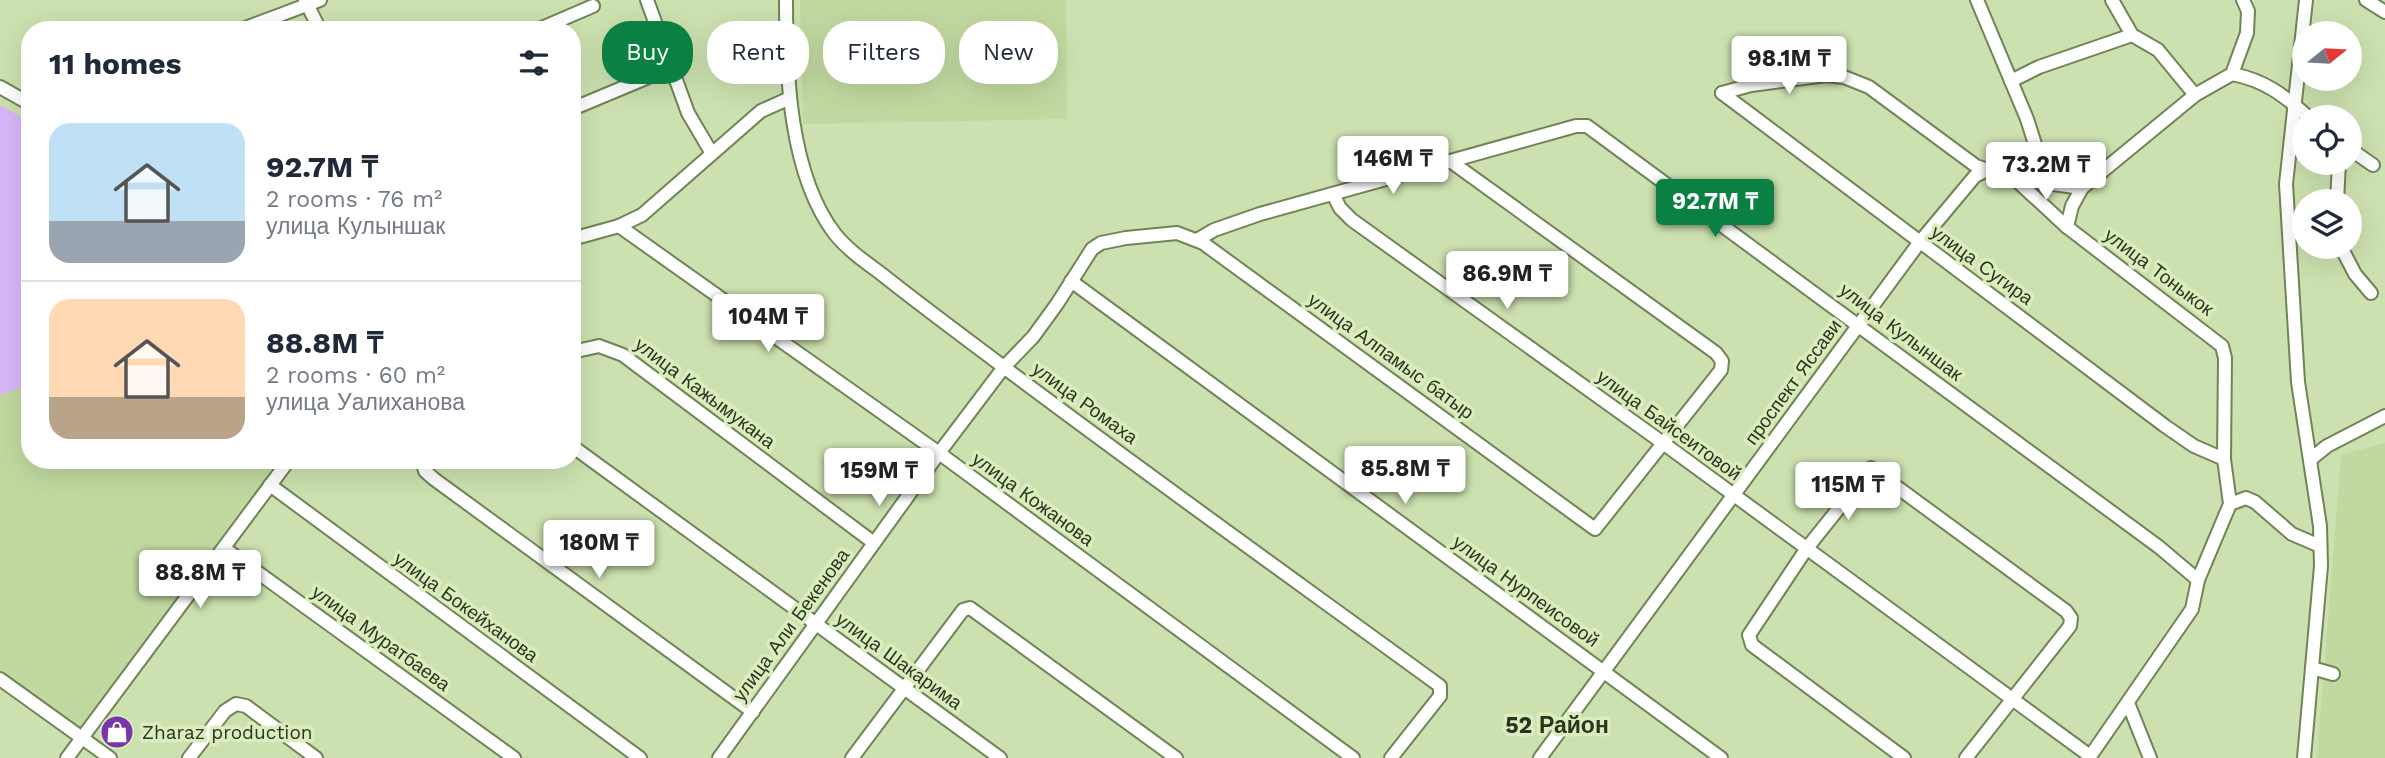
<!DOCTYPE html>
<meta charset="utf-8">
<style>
body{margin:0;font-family:"Work Sans",sans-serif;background:#f2f2f3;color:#1f2937;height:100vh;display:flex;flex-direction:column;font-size:26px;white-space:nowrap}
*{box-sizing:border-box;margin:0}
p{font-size:23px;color:#747a83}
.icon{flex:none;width:38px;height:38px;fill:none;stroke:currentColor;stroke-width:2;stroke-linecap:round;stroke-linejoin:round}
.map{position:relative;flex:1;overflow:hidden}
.drawer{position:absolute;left:21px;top:21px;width:560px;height:448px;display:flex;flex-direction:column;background:#fff;border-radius:28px;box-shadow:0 7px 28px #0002}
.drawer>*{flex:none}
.top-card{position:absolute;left:602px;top:21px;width:665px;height:63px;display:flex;gap:14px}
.needle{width:46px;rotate:72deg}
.fabs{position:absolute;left:2292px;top:21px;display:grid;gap:14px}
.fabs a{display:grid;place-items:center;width:70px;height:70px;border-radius:50%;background:#fff;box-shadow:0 7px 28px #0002;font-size:35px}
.price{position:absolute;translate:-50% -60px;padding:0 16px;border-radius:7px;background:#fff;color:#222;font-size:23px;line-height:46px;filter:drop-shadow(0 2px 4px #0008)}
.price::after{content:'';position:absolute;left:50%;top:42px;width:21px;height:16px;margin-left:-10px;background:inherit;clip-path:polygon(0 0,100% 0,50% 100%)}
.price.selected{background:#0b8043;color:#fff}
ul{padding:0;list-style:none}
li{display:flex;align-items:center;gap:21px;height:175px;padding:0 28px}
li+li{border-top:2px solid #e0e1e3}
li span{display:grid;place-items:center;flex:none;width:196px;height:140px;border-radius:21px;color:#555}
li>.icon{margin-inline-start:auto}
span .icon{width:84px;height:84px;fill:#fffc;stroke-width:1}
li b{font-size:30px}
h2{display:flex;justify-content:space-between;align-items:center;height:84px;padding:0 28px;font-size:30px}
.chip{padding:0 24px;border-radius:28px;background:#fff;box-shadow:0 7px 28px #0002;font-size:24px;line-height:63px}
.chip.selected{background:#0b8043;color:#fff}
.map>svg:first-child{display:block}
.built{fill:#c1d9a0}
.green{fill:#d8b8f9}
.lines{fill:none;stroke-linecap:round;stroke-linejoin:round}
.street-casing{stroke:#718456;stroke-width:16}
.street{stroke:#fff;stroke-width:12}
.labels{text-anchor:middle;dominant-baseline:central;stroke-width:7;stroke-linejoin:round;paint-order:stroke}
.street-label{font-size:19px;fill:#2c3421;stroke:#d9eebc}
.poi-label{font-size:19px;fill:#2c3421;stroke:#d9eebc;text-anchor:start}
.quarter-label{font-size:23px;font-weight:bold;fill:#2c3421;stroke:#d9eebc}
</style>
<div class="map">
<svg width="2385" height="758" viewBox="0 0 2385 758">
<rect width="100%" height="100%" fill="#cce1af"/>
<g class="built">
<path d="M800,0H1066L1067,119L803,124Z"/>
<path d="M0,105L30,122V460H278L85,732L0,670Z"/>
<path d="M2385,443V758H2317L2341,455Z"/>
</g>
<path class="green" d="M0,105L30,122V384L0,395Z"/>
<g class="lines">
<defs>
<g id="street">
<path d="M305,0L320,30"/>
<path d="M647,0L688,113L711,152"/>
<path d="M786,0C786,73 789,174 835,234C847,249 864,261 879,272C919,304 960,334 1001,365C1146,474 1293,579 1440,686V696L1391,758"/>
<path d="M1977,0L2027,119L2048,185"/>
<path d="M2112,0L2132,35L2158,50L2195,95"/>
<path d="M2366,0L2385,12"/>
<path d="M240,30L320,0"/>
<path d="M537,30L593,6"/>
<path d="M2232,74C2264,80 2284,95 2308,117"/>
<path d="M2011,81L2039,67L2132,35"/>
<path d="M0,87L30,104"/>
<path d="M1722,93L1751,85L1826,75L1844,77L1869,87L1976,166L2015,179L2067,227L2222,346L2225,358L2224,459L2230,504L2198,580L2192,609L2089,758"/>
<path d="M1722,93L2165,426L2194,446L2224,459"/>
<path d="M572,109L670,68"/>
<path d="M2350,149L2373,165"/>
<path d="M2016,179L2082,188"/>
<path d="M1333,194L1340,208L1352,220L1663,443L2090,756"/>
<path d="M2337,201L2339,163"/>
<path d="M619,226L939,453L1353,758"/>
<path d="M2067,227L2072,206L2082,188L2195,95L2232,74L2247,33L2248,11L2243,0"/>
<path d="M572,239L619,226L642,215L761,111L790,98"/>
<path d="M1197,240L1214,230L1260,214L1576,126H1587L2159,547L2198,580"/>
<path d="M2341,247L2355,274L2371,293"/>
<path d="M1071,281L1721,758"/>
<path d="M572,352L599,346L623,355L874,543"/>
<path d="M572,446L1000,758"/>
<path d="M2311,459L2327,446L2385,416"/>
<path d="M422,460L425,471L434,479L753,712"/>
<path d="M270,485L640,758"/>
<path d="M2230,504L2246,498L2255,502L2292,534L2320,546"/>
<path d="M224,548L514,758"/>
<path d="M2312,668L2333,674"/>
<path d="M0,679L110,758"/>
<path d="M2128,703L2150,758"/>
<path d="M67,758L289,460"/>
<path d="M189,758L225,711L236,704L246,706L316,758"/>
<path d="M719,758L939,453L1004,367L1033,337L1057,304L1092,249L1101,243L1126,238L1177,233L1203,243L1595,529L1721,370L1722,361L1716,353L1453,163"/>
<path d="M852,758L963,610L970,608L1176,758"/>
<path d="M1540,758L1919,243L1975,176L1985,171"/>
<path d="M1904,758L1752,645L1749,635L1807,548L1871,468L2066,611L2071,618L2070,626L1966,758"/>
<path d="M2304,758L2321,566L2320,526L2298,382L2286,184L2306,0"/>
</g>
</defs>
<use href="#street" class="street-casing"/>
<use href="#street" class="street"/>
</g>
<defs>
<symbol id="shop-disc" viewBox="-11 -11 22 22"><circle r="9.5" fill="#7836aa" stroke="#d9eebc"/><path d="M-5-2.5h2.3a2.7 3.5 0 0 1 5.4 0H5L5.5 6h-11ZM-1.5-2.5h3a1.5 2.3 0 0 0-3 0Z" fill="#fff"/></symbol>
</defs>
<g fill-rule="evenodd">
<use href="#shop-disc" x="98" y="713" width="38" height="38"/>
</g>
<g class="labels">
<g class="street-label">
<text transform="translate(1982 265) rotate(36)">улица Сугира</text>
<text transform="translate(2159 272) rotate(37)">улица Тоныкок</text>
<text transform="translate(1901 332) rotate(37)">улица Кулыншак</text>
<text transform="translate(1391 356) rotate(36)">улица Алпамыс батыр</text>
<text transform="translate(1793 382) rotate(-54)">проспект Яссави</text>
<text transform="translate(705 393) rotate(37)">улица Кажымукана</text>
<text transform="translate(1085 403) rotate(36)">улица Ромаха</text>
<text transform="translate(1669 425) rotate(36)">улица Байсеитовой</text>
<text transform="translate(1033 499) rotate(36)">улица Кожанова</text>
<text transform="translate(1526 591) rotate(36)">улица Нурпеисовой</text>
<text transform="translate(466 607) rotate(36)">улица Бокейханова</text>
<text transform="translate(791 625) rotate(-54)">улица Али Бекенова</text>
<text transform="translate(381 638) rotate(36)">улица Муратбаева</text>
<text transform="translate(899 661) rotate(36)">улица Шакарима</text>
</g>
<g class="poi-label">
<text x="142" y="732">Zharaz production</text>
</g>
<g class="quarter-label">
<text x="1557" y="725">52 Район</text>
</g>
</g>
</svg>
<div class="fabs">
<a><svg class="needle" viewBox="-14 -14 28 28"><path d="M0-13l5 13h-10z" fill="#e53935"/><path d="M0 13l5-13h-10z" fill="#747a83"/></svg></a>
<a><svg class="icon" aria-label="locate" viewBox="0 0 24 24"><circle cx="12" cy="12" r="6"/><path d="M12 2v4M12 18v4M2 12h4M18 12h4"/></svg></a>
<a><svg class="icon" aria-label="layers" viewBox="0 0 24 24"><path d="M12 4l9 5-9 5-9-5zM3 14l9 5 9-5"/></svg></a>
</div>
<b class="price" style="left:1789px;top:96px">98.1M ₸</b>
<b class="price" style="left:1393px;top:196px">146M ₸</b>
<b class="price" style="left:2046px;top:202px">73.2M ₸</b>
<b class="price selected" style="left:1715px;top:239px">92.7M ₸</b>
<b class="price" style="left:1507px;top:311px">86.9M ₸</b>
<b class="price" style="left:768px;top:354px">104M ₸</b>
<b class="price" style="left:1405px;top:506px">85.8M ₸</b>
<b class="price" style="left:879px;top:508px">159M ₸</b>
<b class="price" style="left:1848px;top:522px">115M ₸</b>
<b class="price" style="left:599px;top:580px">180M ₸</b>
<b class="price" style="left:200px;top:610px">88.8M ₸</b>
<div class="top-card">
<a class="chip selected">Buy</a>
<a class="chip">Rent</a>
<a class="chip">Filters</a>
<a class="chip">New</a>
</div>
<section class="drawer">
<h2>11 homes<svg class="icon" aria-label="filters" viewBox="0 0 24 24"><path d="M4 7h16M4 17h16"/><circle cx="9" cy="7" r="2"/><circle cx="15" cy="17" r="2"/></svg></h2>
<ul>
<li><span style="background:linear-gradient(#bfe0f5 70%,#9aa5b1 0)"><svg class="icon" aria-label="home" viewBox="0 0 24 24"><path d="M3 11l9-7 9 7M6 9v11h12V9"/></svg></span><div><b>92.7M ₸</b><p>2 rooms · 76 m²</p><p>улица Кулыншак</p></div></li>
<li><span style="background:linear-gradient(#ffd9b3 70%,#b9a48a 0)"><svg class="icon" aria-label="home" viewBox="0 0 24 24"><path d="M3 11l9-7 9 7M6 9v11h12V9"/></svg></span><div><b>88.8M ₸</b><p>2 rooms · 60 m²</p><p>улица Уалиханова</p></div></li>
</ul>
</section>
</div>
